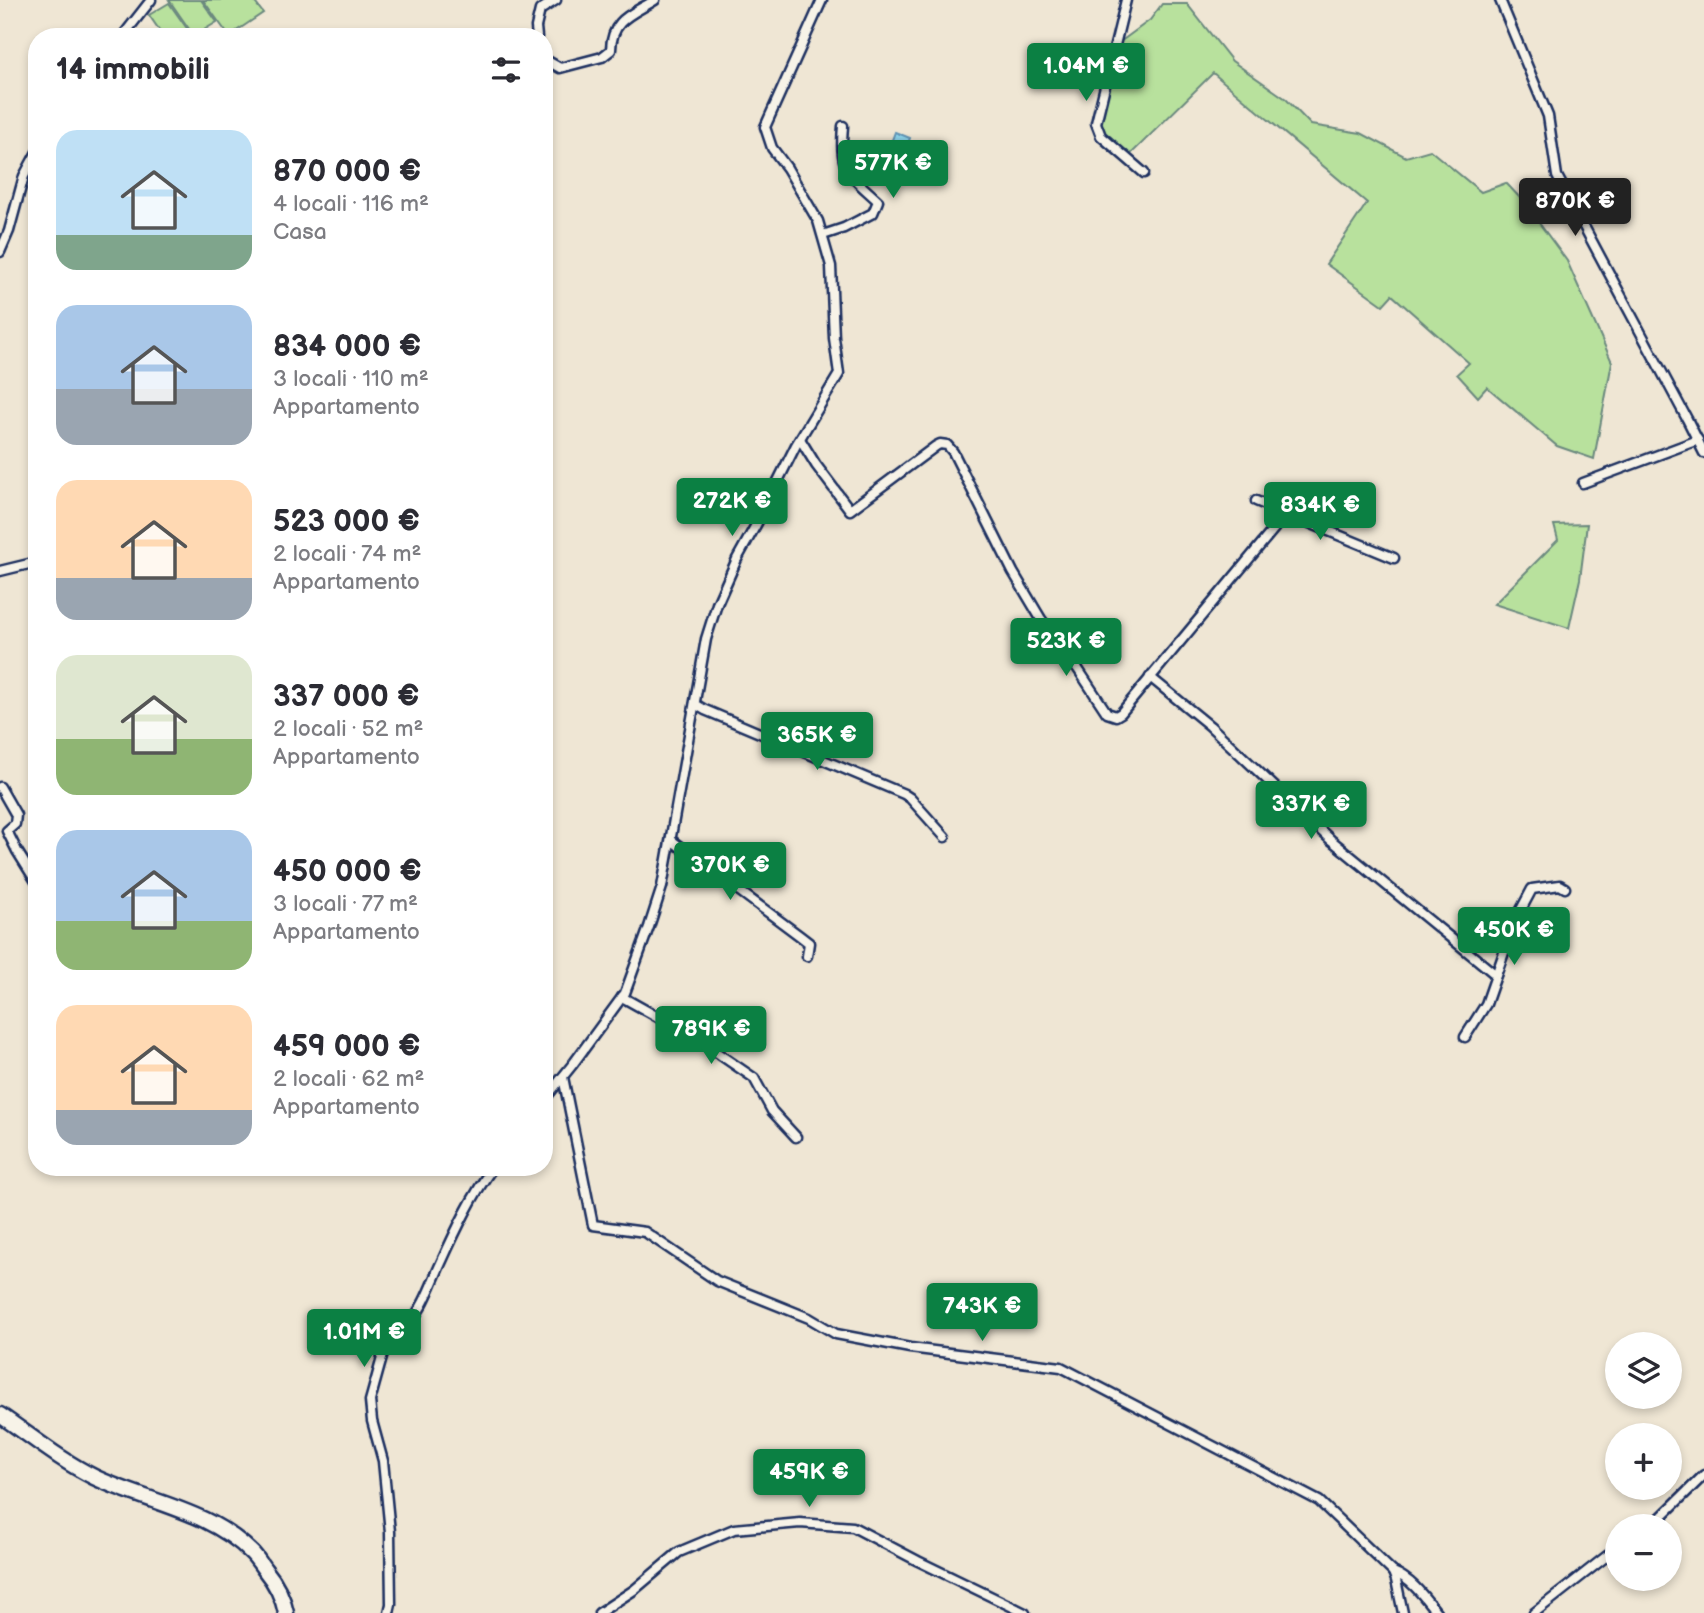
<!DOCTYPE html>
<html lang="it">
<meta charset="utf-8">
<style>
body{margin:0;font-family:"Balsamiq Sans",sans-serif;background:#f7f7f7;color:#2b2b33;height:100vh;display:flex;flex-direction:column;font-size:26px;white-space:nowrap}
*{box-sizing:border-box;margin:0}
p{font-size:23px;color:#7c7c81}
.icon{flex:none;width:38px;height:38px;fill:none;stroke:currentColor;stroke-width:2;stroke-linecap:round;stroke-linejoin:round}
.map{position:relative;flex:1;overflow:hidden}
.sheet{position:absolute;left:28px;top:28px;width:525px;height:1148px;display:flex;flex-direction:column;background:#fff;border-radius:28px;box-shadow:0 4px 10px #0003}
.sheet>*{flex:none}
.fabs{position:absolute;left:1605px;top:1332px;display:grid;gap:14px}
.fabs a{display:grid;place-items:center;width:77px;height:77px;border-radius:50%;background:#fff;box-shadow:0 4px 10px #0003;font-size:35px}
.price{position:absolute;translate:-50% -60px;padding:0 16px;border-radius:7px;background:#0b8043;color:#fff;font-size:23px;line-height:46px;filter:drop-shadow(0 2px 4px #0008)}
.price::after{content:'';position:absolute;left:50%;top:42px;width:21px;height:16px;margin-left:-10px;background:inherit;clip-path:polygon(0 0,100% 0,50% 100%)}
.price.selected{background:#222;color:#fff}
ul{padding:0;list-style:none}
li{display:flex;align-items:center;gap:21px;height:175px;padding:0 28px}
li span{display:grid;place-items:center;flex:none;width:196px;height:140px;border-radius:21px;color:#555}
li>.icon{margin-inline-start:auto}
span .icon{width:84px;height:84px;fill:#fffc;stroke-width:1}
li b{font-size:30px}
h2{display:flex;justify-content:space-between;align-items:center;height:84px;padding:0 28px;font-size:30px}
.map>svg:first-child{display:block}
.green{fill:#b8e19d;stroke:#6a887e;stroke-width:2}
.water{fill:#91dbf2;stroke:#6296b7;stroke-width:2}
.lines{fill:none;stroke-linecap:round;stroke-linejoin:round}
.minor-casing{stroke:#1b2f5e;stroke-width:13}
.primary-casing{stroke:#1b2f5e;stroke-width:19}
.minor{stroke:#f7f3e8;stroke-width:8}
.primary{stroke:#f7f3e8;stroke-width:14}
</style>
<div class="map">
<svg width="1704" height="1613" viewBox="0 0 1704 1613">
<rect width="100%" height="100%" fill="#efe6d4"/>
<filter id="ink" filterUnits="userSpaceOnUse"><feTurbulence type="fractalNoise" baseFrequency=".0143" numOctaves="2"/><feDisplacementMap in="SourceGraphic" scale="14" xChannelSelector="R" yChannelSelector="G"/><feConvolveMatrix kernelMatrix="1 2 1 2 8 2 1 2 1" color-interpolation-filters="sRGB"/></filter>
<g filter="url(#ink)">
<g class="green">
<path d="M169,0H201L217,22L194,36Z"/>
<path d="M203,0H253L263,13L229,36Z"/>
<path d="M169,3L193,37H164L149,15Z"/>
<path d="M1162,4H1187L1232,61L1286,99L1311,125L1361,133L1406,157L1430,150L1481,192L1506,183L1522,200L1567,261L1612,362L1594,459L1557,446L1487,387L1478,397L1457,374L1469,363L1392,295L1383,305L1326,264L1367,203L1213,73L1129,156L1105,136L1101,124L1120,42L1150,20Z"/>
<path d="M1587,524L1580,579L1569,628L1494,604L1558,540L1554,525Z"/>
</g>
<path class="water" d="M895,132L910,138L899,167L884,161Z"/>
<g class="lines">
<defs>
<g id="minor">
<path d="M1126,0L1096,123L1101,136L1144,173"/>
<path d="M1500,0L1548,116L1557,176L1687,419L1704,453"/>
<path d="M122,37L151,0"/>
<path d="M537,37L536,27L540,10L556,0"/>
<path d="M544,59L560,68L602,57L611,50C611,19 633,14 655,0"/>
<path d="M823,235L844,228L873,213L878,201C847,172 839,171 843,126"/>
<path d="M0,252L9,231L24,176L37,152"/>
<path d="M800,439L816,465L850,510L936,446L940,444L947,445L953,452L1013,572L1041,619L1078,669L1107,713L1116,716L1121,713L1287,513"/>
<path d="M1583,483L1698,440"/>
<path d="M1256,501L1394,558"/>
<path d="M0,571L37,562"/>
<path d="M1150,677L1210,726L1331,840L1496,975"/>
<path d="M695,704L705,710L904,794L910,798L945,837"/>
<path d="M0,787L16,815L15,824L7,831L17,851L37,883"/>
<path d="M671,840L800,936L809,943L807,956"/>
<path d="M622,997L697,1039L754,1078L772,1111L796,1137"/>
<path d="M1465,1037L1486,1004L1515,921L1532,889L1560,885L1565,888"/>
<path d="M563,1077L593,1225L645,1232L717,1281L809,1318L836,1334L910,1348L1061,1367L1319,1501L1393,1572C1412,1579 1425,1598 1437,1613"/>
<path d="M544,1100L573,1064L625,993L649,927L662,887L706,639L717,604L737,559L757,523L796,445L839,374L834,338L831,266L818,221L787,168L772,148L765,127L822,0"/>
<path d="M1652,1526L1704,1475"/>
<path d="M1393,1572L1396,1580L1403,1613"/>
<path d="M389,1613L391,1604L390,1532L383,1461L372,1421L370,1401L388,1336C396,1332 405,1328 411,1321C425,1305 432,1282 441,1263C456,1230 472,1196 493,1167"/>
<path d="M599,1613L634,1590L679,1552L734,1529L800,1523L853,1527L918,1561L1025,1613"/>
<path d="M1534,1613L1617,1548"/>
</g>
<path id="primary" d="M0,1415C31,1436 60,1460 94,1477C146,1502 210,1510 252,1553C257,1558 261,1565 265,1570C275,1582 283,1598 286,1613"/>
</defs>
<use href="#minor" class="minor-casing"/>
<use href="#primary" class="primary-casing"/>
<use href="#minor" class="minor"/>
<use href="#primary" class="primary"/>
</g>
</g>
</svg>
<div class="fabs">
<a><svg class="icon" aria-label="layers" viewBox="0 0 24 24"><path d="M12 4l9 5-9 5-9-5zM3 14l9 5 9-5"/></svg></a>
<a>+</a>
<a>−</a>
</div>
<b class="price" style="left:1086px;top:103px">1.04M €</b>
<b class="price" style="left:893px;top:200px">577K €</b>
<b class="price selected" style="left:1575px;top:238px">870K €</b>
<b class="price" style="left:732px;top:538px">272K €</b>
<b class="price" style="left:1320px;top:542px">834K €</b>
<b class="price" style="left:1066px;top:678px">523K €</b>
<b class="price" style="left:817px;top:772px">365K €</b>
<b class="price" style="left:1311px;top:841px">337K €</b>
<b class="price" style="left:730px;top:902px">370K €</b>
<b class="price" style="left:1514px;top:967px">450K €</b>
<b class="price" style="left:711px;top:1066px">789K €</b>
<b class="price" style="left:982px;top:1343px">743K €</b>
<b class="price" style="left:364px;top:1369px">1.01M €</b>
<b class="price" style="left:809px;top:1509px">459K €</b>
<section class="sheet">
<h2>14 immobili<svg class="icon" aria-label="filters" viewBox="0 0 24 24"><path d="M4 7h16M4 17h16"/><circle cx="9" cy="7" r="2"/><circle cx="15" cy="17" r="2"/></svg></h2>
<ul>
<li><span style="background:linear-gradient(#bfe0f5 75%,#7fa58c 0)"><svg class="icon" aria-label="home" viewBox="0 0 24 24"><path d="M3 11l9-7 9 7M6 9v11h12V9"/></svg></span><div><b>870 000 €</b><p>4 locali · 116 m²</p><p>Casa</p></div></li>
<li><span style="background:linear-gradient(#a9c7e8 60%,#9aa5b1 0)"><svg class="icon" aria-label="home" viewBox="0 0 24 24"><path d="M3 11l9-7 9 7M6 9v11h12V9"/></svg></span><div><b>834 000 €</b><p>3 locali · 110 m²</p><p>Appartamento</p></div></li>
<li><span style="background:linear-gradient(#ffd9b3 70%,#9aa5b1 0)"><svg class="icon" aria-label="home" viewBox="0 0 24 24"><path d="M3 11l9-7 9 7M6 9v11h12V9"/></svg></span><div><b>523 000 €</b><p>2 locali · 74 m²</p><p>Appartamento</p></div></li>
<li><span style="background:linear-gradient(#dfe7d0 60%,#8fb573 0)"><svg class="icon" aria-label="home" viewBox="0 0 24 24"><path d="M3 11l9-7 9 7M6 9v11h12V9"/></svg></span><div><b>337 000 €</b><p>2 locali · 52 m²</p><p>Appartamento</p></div></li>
<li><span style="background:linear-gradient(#a9c7e8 65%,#8fb573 0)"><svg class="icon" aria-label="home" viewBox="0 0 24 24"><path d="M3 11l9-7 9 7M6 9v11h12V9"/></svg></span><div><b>450 000 €</b><p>3 locali · 77 m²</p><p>Appartamento</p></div></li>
<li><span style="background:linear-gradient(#ffd9b3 75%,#9aa5b1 0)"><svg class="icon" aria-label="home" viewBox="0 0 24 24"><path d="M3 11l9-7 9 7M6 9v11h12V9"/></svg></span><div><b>459 000 €</b><p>2 locali · 62 m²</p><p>Appartamento</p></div></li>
</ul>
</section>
</div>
